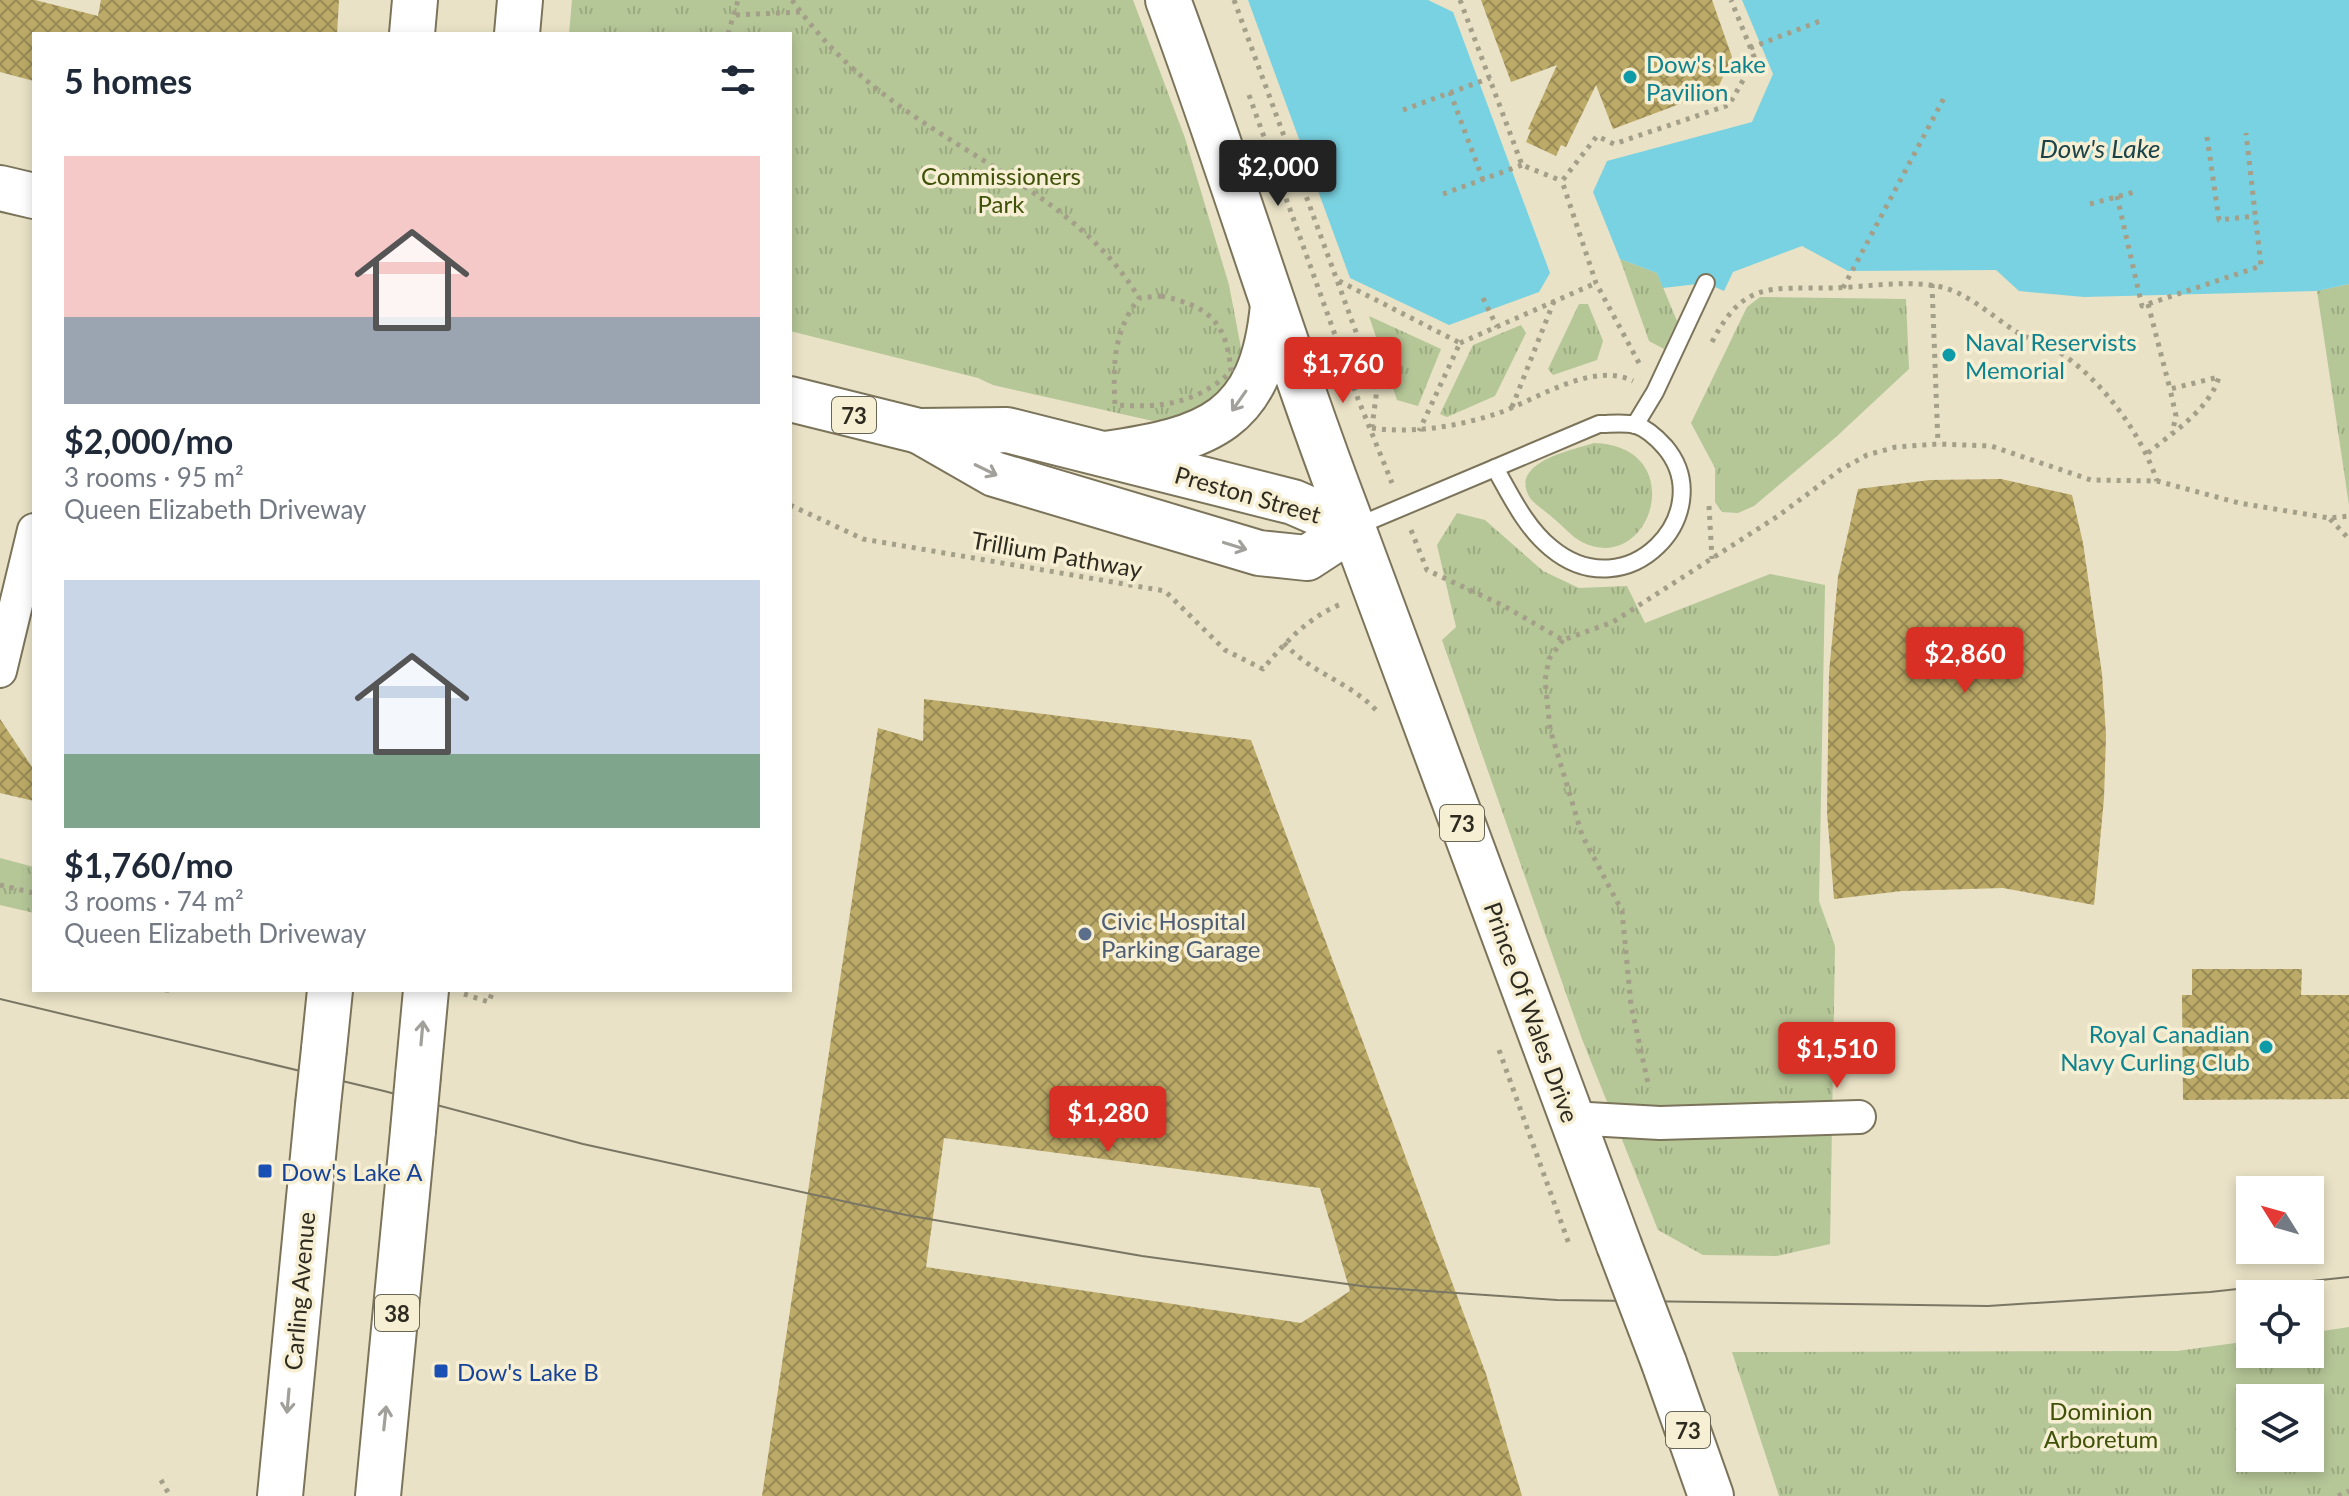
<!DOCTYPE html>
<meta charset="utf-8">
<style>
body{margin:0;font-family:Lato,sans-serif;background:#f2f2f3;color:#1f2937;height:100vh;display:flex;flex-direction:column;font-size:30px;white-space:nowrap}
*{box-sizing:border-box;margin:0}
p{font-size:26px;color:#747a83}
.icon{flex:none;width:44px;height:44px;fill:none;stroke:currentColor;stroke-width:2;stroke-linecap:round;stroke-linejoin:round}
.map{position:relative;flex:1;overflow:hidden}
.side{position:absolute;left:32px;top:32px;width:760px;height:960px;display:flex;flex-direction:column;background:#fff;border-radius:0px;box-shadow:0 4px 12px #0003}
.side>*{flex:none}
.needle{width:52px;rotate:307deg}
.fabs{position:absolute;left:2236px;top:1176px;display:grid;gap:16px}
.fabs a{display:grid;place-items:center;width:88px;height:88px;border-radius:0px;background:#fff;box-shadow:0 4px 12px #0003;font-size:40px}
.price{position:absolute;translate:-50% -68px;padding:0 18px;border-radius:8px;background:#d93025;color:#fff;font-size:26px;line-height:52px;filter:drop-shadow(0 2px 4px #0008)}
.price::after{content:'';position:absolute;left:50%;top:48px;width:24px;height:18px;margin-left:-12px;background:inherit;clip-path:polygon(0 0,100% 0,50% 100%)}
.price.current{background:#222;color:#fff}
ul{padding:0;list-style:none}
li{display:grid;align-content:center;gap:16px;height:424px;padding:0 32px}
li span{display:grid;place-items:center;height:248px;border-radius:0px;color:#555}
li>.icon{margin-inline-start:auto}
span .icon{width:144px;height:144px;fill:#fffc;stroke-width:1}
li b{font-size:34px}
h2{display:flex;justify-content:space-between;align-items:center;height:96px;padding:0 32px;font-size:34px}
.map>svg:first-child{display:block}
.grass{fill:url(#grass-tufts);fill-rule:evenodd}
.water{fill:#79d2e1}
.building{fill:url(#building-cross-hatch);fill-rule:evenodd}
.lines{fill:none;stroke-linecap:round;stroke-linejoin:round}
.service-casing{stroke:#7b745b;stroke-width:20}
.minor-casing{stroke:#7b745b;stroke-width:36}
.secondary-casing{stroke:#7b745b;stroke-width:48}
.primary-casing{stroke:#7b745b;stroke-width:48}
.path{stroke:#a49f89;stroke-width:5;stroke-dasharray:4 6;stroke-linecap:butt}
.service{stroke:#fff;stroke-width:16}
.minor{stroke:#fff;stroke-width:32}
.secondary{stroke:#fff;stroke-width:44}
.primary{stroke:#fff;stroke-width:44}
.tram{stroke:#7a7664;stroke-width:2}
.primary-bridge-casing{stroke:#7b745b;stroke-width:48;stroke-linecap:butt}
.primary-bridge{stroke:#fff;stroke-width:44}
.oneway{stroke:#a1a09b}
.culture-dot{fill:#0f9aa8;stroke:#f7efd3;stroke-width:3}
.service-dot{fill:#5c6f8a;stroke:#f7efd3;stroke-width:3}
.transit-dot{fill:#1a4fb4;stroke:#f7efd3;stroke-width:3}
.labels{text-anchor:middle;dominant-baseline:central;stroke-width:7;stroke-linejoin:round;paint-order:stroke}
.shield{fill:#f7efd3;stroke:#6a6656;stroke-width:2}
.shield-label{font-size:22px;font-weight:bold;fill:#2e2b21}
.culture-label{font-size:24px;fill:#0d838f;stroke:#f7efd3;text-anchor:start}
.park-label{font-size:24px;fill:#40520a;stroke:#f7efd3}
.street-label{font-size:24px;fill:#2e2b21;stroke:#f7efd3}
.service-label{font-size:24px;fill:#4e5e75;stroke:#f7efd3;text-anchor:start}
.transit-label{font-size:24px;fill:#164399;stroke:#f7efd3;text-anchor:start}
.water-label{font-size:26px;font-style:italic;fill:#1a434a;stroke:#f7efd3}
</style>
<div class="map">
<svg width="2349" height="1496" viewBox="0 0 2349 1496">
<defs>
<pattern id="grass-tufts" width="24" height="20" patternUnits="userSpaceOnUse" patternTransform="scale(2)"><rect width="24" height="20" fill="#b5c697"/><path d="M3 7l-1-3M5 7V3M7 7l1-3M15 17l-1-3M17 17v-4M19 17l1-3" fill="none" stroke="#9caa82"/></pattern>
<pattern id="building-cross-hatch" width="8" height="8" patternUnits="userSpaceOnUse" patternTransform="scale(2)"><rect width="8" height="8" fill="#bcaa68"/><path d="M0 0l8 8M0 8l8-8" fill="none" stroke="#998b55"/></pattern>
</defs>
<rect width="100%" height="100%" fill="#e9e2c6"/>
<g class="grass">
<path d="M572,0H1133L1185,138L1229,285L1241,348L1234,375L1219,397L1181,419L1153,421L993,385L978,378L790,331V34H569Z"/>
<path d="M1620,259L1657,273L1677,321L1664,349L1649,341Z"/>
<path d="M2349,284V505L2317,291Z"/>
<path d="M1760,297L1906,299L1909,369L1836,437L1754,506L1738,513L1722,512L1715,502V468L1691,423L1747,307Z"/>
<path d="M1579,304H1588L1603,341L1597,360L1553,375L1548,369Z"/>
<path d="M1369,316L1441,349L1418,406L1397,400Z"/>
<path d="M1521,325L1526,333L1495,396L1447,417L1440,414L1473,345Z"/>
<path d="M1594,443C1692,446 1651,577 1582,542C1572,537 1562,525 1553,518C1547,512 1535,505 1530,498C1508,462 1573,450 1594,443Z"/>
<path d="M1457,513L1485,520L1543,571L1579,588L1627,586L1645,623L1770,574L1825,585L1819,901L1835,946L1830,1244L1777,1256L1703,1255L1658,1230L1582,1039L1442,640L1456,627L1437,545Z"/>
<path d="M0,858L34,867V913L0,905Z"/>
<path d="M2349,1327V1496H1779L1732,1352L2177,1351L2250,1341V1354H2310V1333ZM2250,1398H2310V1458H2250Z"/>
</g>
<g class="water">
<path d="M1248,0H1428L1453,12L1550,273L1539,292L1449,325L1350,278Z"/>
<path d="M1742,0H2349V284L2317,291L2084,297L2019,291L1996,270L1848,271L1802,246L1733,272L1724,291L1706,283L1663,288L1657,273L1620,259L1593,192L1607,161L1752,122L1773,74Z"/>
</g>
<g class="building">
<path d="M0,0H35L98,16L101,0H339L337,34H34V81L0,72Z"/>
<path d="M1481,0H1712L1732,57L1717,90L1613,129L1596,85L1566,147L1561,145L1556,156L1526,142L1531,130L1528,129L1557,65L1511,82Z"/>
<path d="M2001,479L2072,495L2083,543L2102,674L2106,735L2104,798L2094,905L2003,888L1902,891L1834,899L1827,812L1829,673L1838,577L1858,489L1930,480Z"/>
<path d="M924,699L1251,740L1486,1374L1522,1496H762L878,728L923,741ZM944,1138L1320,1188L1350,1291L1301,1323L926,1267Z"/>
<path d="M0,719L34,770V801L0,793Z"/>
<path d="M2192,969H2302L2301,995H2349V1099L2183,1100L2182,995H2192Z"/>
</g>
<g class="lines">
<defs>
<g id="service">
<path d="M1599,424C1610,424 1625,422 1636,425C1648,429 1657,438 1665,447C1720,512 1628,612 1551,548C1526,528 1511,496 1495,468Z"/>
<path d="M1635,425L1655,392L1706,283"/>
<path d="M1355,527L1495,468"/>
</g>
<g id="minor">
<path d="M0,671L34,530"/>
<path d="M1570,1118L1660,1123L1859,1117"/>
</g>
<g id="secondary">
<path d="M1168,0C1233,175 1286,354 1353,528"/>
<path d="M0,188L34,196"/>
<path d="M1105,454C1208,439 1262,422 1273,305"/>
</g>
<g id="primary">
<path d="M412,34L415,0"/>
<path d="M517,34L520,0"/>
<path d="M790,399L919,431L1007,430L1293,502L1353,528"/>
<path d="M919,431L994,474L1259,553L1307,558L1353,528"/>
<path d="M1353,528L1619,1245"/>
<path d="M324,1049L330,990"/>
<path d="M418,1076L426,990"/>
<path d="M1664,1363L1711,1496"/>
<path d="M280,1496L318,1105"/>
<path d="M378,1496L413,1131"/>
</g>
</defs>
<use href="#service" class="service-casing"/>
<use href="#minor" class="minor-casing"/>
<use href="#secondary" class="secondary-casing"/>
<use href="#primary" class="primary-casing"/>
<g class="path">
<path d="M792,0C819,38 853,72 890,99C975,163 1083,204 1139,298"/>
<path d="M1234,0L1377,389L1372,427"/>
<path d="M1460,0L1522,165L1562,181"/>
<path d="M736,15L800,12"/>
<path d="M728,34L738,0"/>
<path d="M1750,48L1820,21"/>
<path d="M1450,92L1483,180"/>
<path d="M1249,95L1358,399L1392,483"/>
<path d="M1403,110L1490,78"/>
<path d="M2207,137L2219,220L2255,216"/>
<path d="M1443,194L1522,165"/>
<path d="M2117,196L2142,306L2261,266L2246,133"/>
<path d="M2090,204L2138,191"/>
<path d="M1339,281L1460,343L1419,431"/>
<path d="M1932,284L1938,444"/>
<path d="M1843,288L1944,98"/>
<path d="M1161,296C1209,306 1227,322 1231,372C1195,404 1162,408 1115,405C1113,364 1113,333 1139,298Z"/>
<path d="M1483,298L1497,327"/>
<path d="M2148,304L2170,389"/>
<path d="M1712,342C1744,280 1770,289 1833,288C1863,287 1902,281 1930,285C1963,288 1989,314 2015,331C2029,340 2045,343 2059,352C2102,380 2141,433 2157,481"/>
<path d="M1460,343L1596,283"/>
<path d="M1639,363L1596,283L1562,181L1597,136L1614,144L1729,105L1755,59L1731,0"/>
<path d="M1512,407L1554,301"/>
<path d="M1372,428C1414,434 1459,426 1499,413C1537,399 1593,361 1633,381"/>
<path d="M2148,453C2173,432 2209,410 2219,377L2170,389L2176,416L2172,433"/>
<path d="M790,505L863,539L1165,591L1225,650L1263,669C1285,642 1309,617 1341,604"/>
<path d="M1709,506L1712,559"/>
<path d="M2330,519L2349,539"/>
<path d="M1411,530L1427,570L1504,606L1563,640L1613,622L1778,516L1840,470L1867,455L1896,447L1938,444L1991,446L2091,480L2157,481L2239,503L2329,518L2349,516"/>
<path d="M1563,640L1549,659L1545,680L1550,729L1582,835L1622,911L1631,1005L1649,1088"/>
<path d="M1284,643C1312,674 1348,681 1376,710"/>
<path d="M0,885L34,893"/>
<path d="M165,990H174"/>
<path d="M464,994L489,1002L493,990"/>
<path d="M1499,1050L1569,1244"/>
<path d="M161,1480L170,1496"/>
<path d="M2338,1496L2349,1491"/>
</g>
<use href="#service" class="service"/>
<use href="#minor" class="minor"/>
<use href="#secondary" class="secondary"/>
<use href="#primary" class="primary"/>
<path class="tram" d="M0,999L384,1091L583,1144L906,1215L1142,1256L1369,1287L1557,1300L1988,1306L2210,1292L2349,1277"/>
<defs>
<g id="primary-bridge">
<path d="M318,1105L324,1049"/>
<path d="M413,1131L418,1076"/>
<path d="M1619,1245L1664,1363"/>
</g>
</defs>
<use href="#primary-bridge" class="primary-bridge-casing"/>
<use href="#primary-bridge" class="primary-bridge"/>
</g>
<defs><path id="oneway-shaft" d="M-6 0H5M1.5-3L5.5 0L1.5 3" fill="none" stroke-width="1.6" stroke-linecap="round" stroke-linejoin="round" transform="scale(2)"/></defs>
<g class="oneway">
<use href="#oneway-shaft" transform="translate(1239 401) rotate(125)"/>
<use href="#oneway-shaft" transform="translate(986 470) rotate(26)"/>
<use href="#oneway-shaft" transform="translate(1235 546) rotate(17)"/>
<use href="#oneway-shaft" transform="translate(422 1033) rotate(-85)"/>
<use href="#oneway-shaft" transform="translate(288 1401) rotate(95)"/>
<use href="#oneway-shaft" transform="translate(385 1418) rotate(-84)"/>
</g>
<g class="culture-dot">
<circle cx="1630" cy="77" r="8"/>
<circle cx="1949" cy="355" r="8"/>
<circle cx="2266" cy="1047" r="8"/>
</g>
<circle class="service-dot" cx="1085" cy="934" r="8"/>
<g class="transit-dot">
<rect x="257" y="1163" width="16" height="16" rx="4"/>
<rect x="433" y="1363" width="16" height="16" rx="4"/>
</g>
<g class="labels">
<g class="shield">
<rect x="832" y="397" width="44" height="36" rx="6"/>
<rect x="1440" y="805" width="44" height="36" rx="6"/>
<rect x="375" y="1295" width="44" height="36" rx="6"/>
<rect x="1666" y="1412" width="44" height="36" rx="6"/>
</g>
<g class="shield-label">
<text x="854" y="415">73</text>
<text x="1462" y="823">73</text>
<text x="397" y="1313">38</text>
<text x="1688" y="1430">73</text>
</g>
<g class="culture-label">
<text x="1646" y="63">Dow's Lake<tspan x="1646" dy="28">Pavilion</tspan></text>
<text x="1965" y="341">Naval Reservists<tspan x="1965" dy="28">Memorial</tspan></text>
<text x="2250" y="1033" text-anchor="end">Royal Canadian<tspan x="2250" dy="28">Navy Curling Club</tspan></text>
</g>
<g class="park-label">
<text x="1001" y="175">Commissioners<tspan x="1001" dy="28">Park</tspan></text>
<text x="2101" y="1410">Dominion<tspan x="2101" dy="28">Arboretum</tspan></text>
</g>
<g class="street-label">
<text transform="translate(1248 494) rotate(16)">Preston Street</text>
<text transform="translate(1057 554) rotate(10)">Trillium Pathway</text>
<text transform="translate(1532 1012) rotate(70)">Prince Of Wales Drive</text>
<text transform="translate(299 1291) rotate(-85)">Carling Avenue</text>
</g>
<g class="service-label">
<text x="1101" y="920">Civic Hospital<tspan x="1101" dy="28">Parking Garage</tspan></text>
</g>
<g class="transit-label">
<text x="281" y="1171">Dow's Lake A</text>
<text x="457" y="1371">Dow's Lake B</text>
</g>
<g class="water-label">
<text x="2100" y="148">Dow's Lake</text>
</g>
</g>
</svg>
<div class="fabs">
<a><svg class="needle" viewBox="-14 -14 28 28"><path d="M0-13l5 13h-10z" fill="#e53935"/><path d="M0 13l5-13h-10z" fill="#747a83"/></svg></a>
<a><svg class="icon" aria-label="locate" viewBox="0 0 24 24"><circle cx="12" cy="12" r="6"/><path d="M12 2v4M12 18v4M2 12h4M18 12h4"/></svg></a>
<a><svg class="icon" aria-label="layers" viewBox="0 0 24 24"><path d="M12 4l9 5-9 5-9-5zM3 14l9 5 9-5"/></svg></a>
</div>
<b class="price current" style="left:1278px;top:208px">$2,000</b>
<b class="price" style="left:1343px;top:405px">$1,760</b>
<b class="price" style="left:1965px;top:695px">$2,860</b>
<b class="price" style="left:1837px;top:1090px">$1,510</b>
<b class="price" style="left:1108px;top:1154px">$1,280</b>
<section class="side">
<h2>5 homes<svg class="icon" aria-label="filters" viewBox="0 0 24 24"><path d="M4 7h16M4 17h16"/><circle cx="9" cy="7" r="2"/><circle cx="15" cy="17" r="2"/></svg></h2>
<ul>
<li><span style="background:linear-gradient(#f6c9c9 65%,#9aa5b1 0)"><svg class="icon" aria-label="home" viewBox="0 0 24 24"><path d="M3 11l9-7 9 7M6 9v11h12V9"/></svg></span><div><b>$2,000/mo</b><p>3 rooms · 95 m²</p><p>Queen Elizabeth Driveway</p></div></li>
<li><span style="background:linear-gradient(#c9d6e8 70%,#7fa58c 0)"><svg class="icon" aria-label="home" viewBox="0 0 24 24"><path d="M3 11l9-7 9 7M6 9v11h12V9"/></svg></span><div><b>$1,760/mo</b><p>3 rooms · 74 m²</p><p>Queen Elizabeth Driveway</p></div></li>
</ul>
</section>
</div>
